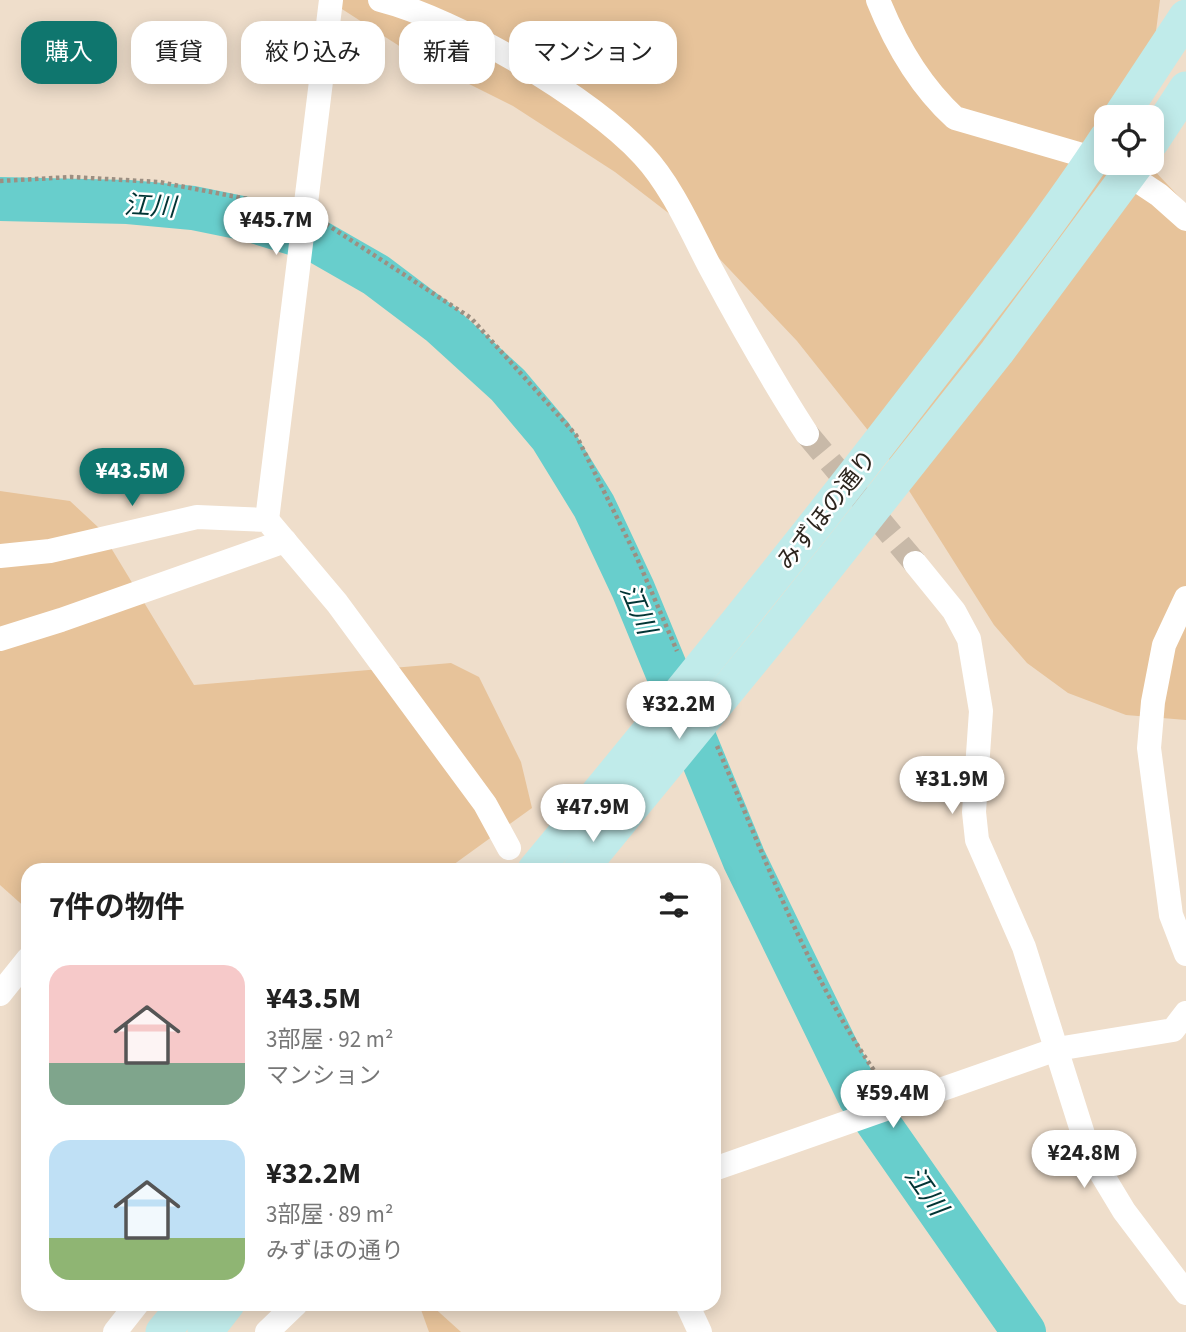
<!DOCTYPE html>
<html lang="ja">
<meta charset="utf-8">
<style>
body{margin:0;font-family:"Source Sans 3","Noto Sans JP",sans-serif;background:#f2f2f2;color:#222;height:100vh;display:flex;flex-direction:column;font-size:26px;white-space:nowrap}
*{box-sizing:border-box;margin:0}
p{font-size:23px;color:#767676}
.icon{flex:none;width:38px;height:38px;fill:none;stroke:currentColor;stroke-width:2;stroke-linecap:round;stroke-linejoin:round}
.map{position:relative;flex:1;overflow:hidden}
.drawer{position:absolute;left:21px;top:863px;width:700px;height:448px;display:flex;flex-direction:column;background:#fff;border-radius:21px;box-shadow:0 4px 18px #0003}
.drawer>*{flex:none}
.banner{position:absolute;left:21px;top:21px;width:700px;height:63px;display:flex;gap:14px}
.controls{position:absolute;left:1094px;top:105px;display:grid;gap:14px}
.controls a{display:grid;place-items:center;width:70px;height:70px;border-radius:14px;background:#fff;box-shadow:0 4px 18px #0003;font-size:35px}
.price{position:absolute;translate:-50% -60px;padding:0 16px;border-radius:24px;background:#fff;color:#222;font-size:23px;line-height:46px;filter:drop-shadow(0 2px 4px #0008)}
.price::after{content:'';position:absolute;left:50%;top:42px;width:21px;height:16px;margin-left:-10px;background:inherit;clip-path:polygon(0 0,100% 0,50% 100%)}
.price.selected{background:#0f766e;color:#fff}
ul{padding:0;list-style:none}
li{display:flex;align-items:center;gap:21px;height:175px;padding:0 28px}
li span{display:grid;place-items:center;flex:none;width:196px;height:140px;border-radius:21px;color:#555}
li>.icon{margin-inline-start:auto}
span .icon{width:84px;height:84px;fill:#fffc;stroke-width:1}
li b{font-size:30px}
h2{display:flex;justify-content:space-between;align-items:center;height:84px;padding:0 28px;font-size:30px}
.chip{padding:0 24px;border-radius:21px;background:#fff;box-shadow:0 4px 18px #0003;font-size:24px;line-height:63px}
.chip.selected{background:#0f766e;color:#fff}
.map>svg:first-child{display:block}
.green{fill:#e7c39a}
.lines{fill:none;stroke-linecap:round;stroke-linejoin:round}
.river{stroke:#68cecc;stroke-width:44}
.street-tunnel{stroke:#c8b9a8;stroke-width:24;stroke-dasharray:24 12;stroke-linecap:butt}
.path{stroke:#9c8f82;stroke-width:4.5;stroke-dasharray:3.5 3.5;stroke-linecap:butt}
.street{stroke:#fff;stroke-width:24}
.secondary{stroke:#c0ebea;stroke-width:35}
.labels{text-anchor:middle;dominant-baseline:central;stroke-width:5;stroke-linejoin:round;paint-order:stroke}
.street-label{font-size:24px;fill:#2c251e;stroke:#fff}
.water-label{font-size:26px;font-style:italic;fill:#003434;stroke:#fff}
</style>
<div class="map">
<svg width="1186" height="1332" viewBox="0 0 1186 1332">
<rect width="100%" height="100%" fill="#efdecb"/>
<g class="green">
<path d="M328,0H1160L1145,117H1106V163L1148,164L1186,204V720L1126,715L1068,693L1027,663L994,625L882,448L797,341L697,235L615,172L513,106L421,60Z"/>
<path d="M0,491L70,501L99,528L194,685L451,663L479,677L521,762L532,808L446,870H28V910L0,885Z"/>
<path d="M419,1304H430L461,1332H429Z"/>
</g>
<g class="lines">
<path class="river" d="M0,199L128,202L193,208L247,219L315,240L376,275L441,324L508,385L551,436L594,506L633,589L744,859L860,1097L1024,1332"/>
<path class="street-tunnel" d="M807,434L915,563"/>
<g class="path">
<path d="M0,181L71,177L159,182L284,206"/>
<path d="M326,224L471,318L576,435L637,558L677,651"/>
<path d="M717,746C767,862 810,983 885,1086"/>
</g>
<g class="street">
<path d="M380,0C458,20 588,96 643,155C672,186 691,231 711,269C741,325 772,380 807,434"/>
<path d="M878,0C896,45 919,85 955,118L1106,162"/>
<path d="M1117,167L1159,195L1186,219"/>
<path d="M267,520L331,0"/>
<path d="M0,556L50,551L197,517L267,520L337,603L485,804L509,848"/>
<path d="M915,563L954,611L969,639L981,711L974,812L977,840L1024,947L1089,1153L1124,1211L1186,1293"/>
<path d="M1186,598L1164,645L1153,702L1149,748L1171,915L1186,954"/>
<path d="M0,639L61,620L285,541"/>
<path d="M0,994L28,959"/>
<path d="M714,1169L1057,1049L1173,1030L1186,1013"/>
<path d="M687,1304L700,1332"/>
<path d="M115,1332L137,1304"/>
<path d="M267,1332L296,1304"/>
</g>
<g class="secondary">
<path d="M1120,117L1186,17"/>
<path d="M1152,141L1186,89"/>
<path d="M535,870C665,713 793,556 917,394C981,311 1048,228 1106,139"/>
<path d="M580,870L779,627L997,352L1137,163"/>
<path d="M163,1332L186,1304"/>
<path d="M205,1332L227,1304"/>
</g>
</g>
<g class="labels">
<g class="street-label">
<text transform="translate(827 510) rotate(-52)">みずほの通り</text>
</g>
<g class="water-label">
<text transform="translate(150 206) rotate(3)">江川</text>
<text transform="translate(638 609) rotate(67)">江川</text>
<text transform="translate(926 1191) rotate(55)">江川</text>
</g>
</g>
</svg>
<div class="controls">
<a><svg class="icon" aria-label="locate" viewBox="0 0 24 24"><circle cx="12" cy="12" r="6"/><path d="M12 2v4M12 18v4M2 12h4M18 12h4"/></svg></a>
</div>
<b class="price" style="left:276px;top:257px">¥45.7M</b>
<b class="price selected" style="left:132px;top:508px">¥43.5M</b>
<b class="price" style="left:679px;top:741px">¥32.2M</b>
<b class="price" style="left:952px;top:816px">¥31.9M</b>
<b class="price" style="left:593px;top:844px">¥47.9M</b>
<b class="price" style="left:893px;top:1130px">¥59.4M</b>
<b class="price" style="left:1084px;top:1190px">¥24.8M</b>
<div class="banner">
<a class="chip selected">購入</a>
<a class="chip">賃貸</a>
<a class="chip">絞り込み</a>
<a class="chip">新着</a>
<a class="chip">マンション</a>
</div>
<section class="drawer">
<h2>7件の物件<svg class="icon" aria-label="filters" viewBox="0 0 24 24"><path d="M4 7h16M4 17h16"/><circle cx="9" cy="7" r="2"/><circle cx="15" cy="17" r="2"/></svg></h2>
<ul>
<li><span style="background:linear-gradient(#f6c9c9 70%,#7fa58c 0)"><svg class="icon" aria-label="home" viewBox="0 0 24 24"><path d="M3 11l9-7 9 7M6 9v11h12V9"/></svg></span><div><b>¥43.5M</b><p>3部屋 · 92 m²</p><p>マンション</p></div></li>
<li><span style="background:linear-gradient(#bfe0f5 70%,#8fb573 0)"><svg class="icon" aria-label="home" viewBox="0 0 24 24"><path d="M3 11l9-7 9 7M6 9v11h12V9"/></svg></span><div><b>¥32.2M</b><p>3部屋 · 89 m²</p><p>みずほの通り</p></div></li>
</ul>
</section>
</div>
